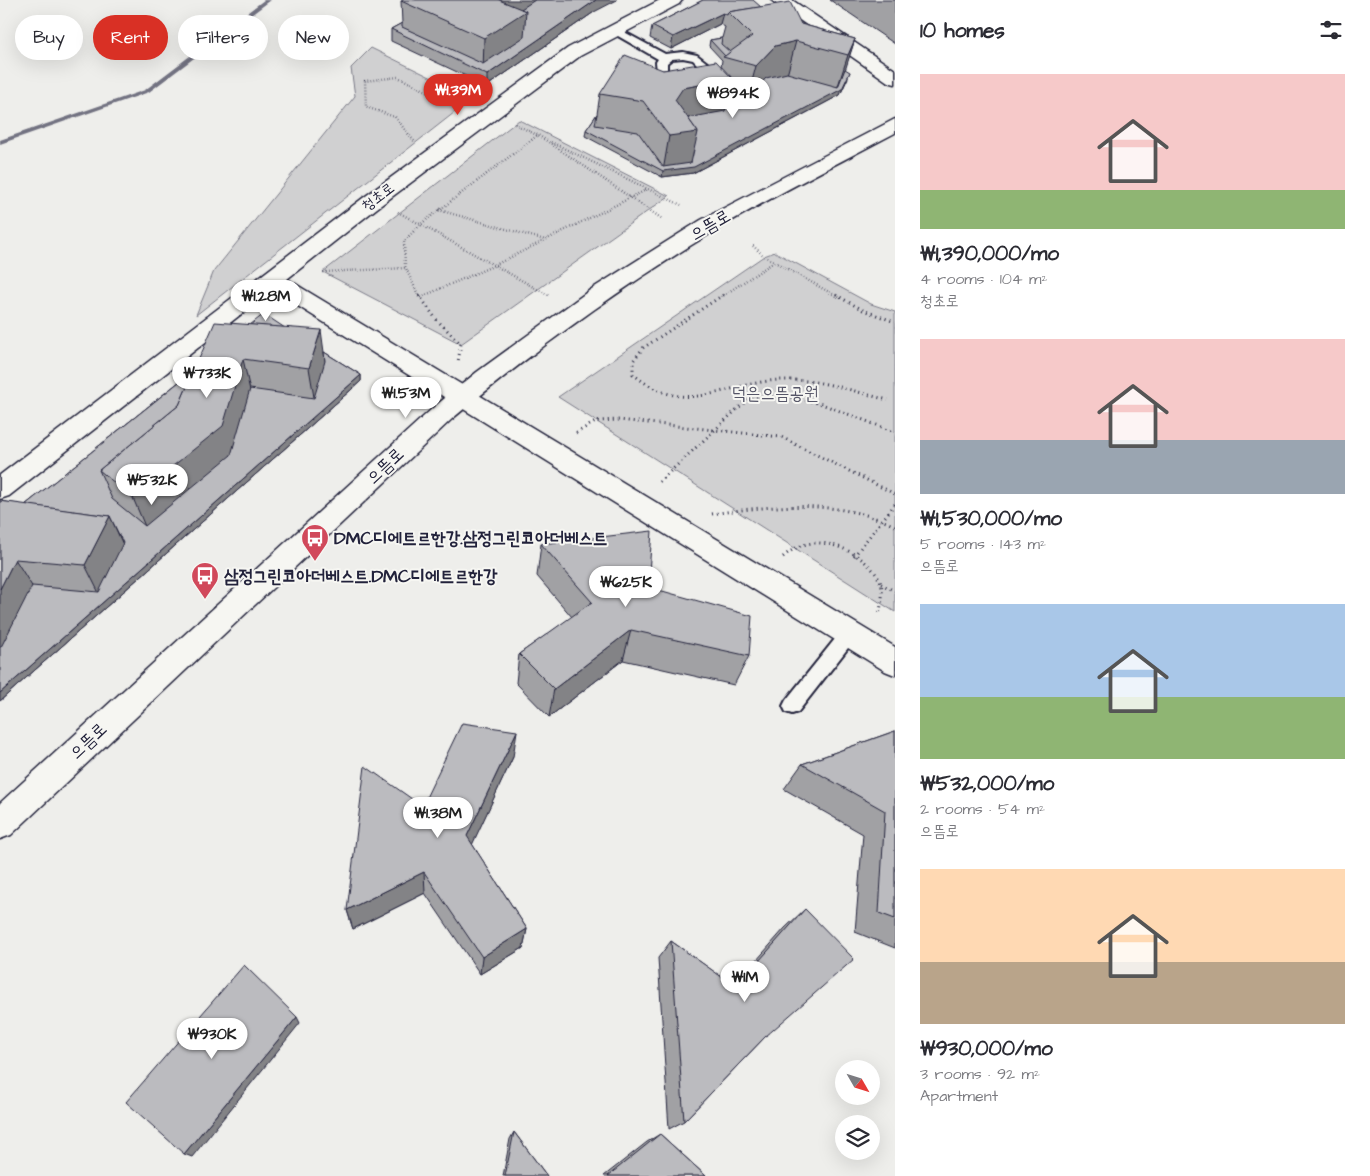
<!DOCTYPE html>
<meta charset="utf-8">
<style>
body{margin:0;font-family:"Architects Daughter","Poor Story",sans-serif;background:#f2f2f3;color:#2b2b33;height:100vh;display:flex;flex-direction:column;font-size:19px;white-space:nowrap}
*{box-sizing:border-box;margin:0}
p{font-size:16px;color:#7c7c81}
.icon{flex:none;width:28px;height:28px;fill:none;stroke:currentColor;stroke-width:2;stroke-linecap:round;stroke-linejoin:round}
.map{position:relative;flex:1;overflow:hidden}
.details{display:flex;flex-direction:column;background:#fff;width:475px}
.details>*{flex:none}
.guide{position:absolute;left:15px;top:15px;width:475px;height:45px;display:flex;gap:10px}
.needle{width:32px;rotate:129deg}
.tools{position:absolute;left:835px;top:1060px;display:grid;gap:10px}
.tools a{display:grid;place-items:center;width:45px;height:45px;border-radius:50%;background:#fff;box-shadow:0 5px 20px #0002;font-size:25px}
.price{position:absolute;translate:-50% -42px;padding:0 11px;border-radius:18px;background:#fff;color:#222;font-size:16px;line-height:32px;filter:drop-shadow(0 1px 2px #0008)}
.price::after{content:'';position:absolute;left:50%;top:30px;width:15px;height:11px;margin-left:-8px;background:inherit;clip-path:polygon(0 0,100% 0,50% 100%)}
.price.current{background:#d93025;color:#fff}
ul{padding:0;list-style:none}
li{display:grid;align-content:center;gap:10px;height:265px;padding:0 25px}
li span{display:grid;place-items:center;height:155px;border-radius:0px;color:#555}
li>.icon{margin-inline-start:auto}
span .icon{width:90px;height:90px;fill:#fffc;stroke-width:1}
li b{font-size:21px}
h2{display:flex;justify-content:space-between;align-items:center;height:60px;padding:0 25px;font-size:21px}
.tag{padding:0 18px;border-radius:22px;background:#fff;box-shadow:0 5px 20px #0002;font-size:18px;line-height:45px}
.tag.current{background:#d93025;color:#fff}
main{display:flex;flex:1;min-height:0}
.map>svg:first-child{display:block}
.green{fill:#d0d0d1;stroke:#797986}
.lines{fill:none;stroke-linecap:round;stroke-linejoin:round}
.stream{fill:#727281;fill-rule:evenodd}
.service-casing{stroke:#22223b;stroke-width:4}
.minor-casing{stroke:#22223b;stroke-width:3}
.tertiary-casing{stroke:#22223b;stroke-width:3}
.path-far1{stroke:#22223b;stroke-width:2.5;stroke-dasharray:0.5 2.5;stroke-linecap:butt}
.path{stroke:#22223b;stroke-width:3;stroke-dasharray:1 4;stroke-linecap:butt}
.service{fill:#f6f6f2;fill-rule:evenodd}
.minor{fill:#f6f6f2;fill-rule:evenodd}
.tertiary{fill:#f6f6f2;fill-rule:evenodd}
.wall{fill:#a1a1a4;stroke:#22223b}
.shaded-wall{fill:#838386;stroke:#22223b}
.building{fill:#bbbbbf;stroke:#22223b}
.labels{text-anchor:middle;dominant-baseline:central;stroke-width:4;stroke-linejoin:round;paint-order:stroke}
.far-street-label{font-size:15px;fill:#22223b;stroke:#f6f6f2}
.street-label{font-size:18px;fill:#22223b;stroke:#f6f6f2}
.park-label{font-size:18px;fill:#565668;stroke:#f6f6f2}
.poi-label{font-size:18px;font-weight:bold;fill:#22223b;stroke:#f6f6f2;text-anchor:start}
</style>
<main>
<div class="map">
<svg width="895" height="1176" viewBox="0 0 895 1176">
<rect width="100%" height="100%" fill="#eeeeeb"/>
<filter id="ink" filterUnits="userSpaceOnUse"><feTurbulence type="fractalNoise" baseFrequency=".02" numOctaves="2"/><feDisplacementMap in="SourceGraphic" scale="10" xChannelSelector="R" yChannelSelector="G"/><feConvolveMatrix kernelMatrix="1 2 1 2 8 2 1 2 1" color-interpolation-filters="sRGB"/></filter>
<g filter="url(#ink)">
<g class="green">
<path d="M371,48L473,98L196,315L214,271L355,96L351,68Z"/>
<path d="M519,120L669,196L461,344L323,272Z"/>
<path d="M775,252L871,304L895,312V612L558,397L764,256Z"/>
</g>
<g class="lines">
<path class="stream" d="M264,0H271L149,92L0,144V140L145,90Z"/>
<defs>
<g id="service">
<path d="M615,27L665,54L683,52L697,55L710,65L709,73C696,88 669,86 657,71L656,62L658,59L611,32L610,30ZM683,58L693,60L699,66V72C688,79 677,77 667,70V63L672,59Z"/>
<path d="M849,627L855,629L857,634L855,639L798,712L792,714L786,712L783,706L786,700L843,629Z"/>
</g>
<g id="minor">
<path d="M660,0H682L679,4L580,56L377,208L287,279L895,647V675L885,671L272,290L9,496L0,499V475L363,198L568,48Z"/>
<path d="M771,0H792L895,70V84L888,82Z"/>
</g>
<path id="tertiary" d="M895,119V133C835,165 774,195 716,230C623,286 534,350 452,419L11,835L0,839V803L434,407L477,372L590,290L701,220Z"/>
</defs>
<use href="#service" class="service-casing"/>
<use href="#minor" class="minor-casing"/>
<use href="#tertiary" class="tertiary-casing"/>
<g class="path-far1">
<path d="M515,124L539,136"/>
<path d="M414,141L395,117L366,107L365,81L398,77L461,108"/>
<path d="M551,142L681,205"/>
<path d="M439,210L545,240"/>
<path d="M398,212L548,295"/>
<path d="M753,246L764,256L838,297"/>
<path d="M323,272L406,268"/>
<path d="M419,297L405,266L404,241L421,224L538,135L661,218"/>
<path d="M421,297L495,265L648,189"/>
<path d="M721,297L774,262"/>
</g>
<g class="path">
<path d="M419,295L436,319L461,344L458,362"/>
<path d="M723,295L643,348L633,361V374C691,422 727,378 790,380C823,380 856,392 888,400"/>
<path d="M836,295L863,310L895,322"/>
<path d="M420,297L424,295"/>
<path d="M576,433L597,421L619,420L781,437L895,494"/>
<path d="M659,482L748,399L779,395L819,403L895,432"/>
<path d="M712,514C772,505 839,499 895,526"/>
<path d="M854,556L895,504"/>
<path d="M783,557C790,551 798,546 807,544C833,538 872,558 881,584C884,594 881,605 879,615"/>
<path d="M881,584L895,591"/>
</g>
<use href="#service" class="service"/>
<use href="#minor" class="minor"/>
<use href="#tertiary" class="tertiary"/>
</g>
<g class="wall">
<path d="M703,0L761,7L801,24L855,39L845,69L848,78L840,95L693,173L662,177L585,136L586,130L597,114L600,94L663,70L721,67L722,60L709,46L710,40L722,38L725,27L720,24L671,49L650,38L652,26Z"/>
<path d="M830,0H895V44Z"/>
<path d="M401,1L594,12L487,86L391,41V29L402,23Z"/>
<path d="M250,325L324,352L361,375V381L0,701V501L25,505Z"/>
<path d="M541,544L648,587L749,656L734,685L623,660L549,717L516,683L519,654L572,617L537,576Z"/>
<path d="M895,731V948L855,932L863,834L784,789L802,764Z"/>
<path d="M513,757L472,844L527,929L523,948L480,974L425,893L353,929L347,910L422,806Z"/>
<path d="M805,909L765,1037L684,1121L669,1129L658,958L671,941L734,986L785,928Z"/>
<path d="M514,1132L547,1176H503L510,1139Z"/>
<path d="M660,1134L706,1176H604L647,1142Z"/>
</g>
<g class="shaded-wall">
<path d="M498,0H552L523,48L483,72L484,38Z"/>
<path d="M596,0H617L594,12L487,86V75Z"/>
<path d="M723,13L720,24L671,49L673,37Z"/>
<path d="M855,39L843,77L850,72L840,95L693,173L662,177L669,136L836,92L848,55Z"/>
<path d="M796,41L786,79L746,104L756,66L775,46Z"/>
<path d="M733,79L724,116L676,126L657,107L683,88Z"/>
<path d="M321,330L326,367L315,403L309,368Z"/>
<path d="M243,359L251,395L233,460L147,531L133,498Z"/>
<path d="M361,375V381L0,701V693Z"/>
<path d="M110,516L125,549L101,597L85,565Z"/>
<path d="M15,559L35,591L5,652L0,645V589Z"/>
<path d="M631,630L623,660L549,717L554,689Z"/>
<path d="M517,731L513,757L466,858L467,836Z"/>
<path d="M424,872L425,893L353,929L347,910Z"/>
<path d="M527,929L523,948L480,974L482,957Z"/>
<path d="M297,1017L300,1023L192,1157L184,1154Z"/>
</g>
<g class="building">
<path d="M404,0H499L526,11L484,38L401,1Z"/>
<path d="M535,0H596L487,75L391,29L402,23V27L483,64L524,37L526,11L521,9Z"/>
<path d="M703,0H753L761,7L728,12L727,15L723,13L673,37L652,26Z"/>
<path d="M790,2L801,24L855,39L848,55L796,41L775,46L756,66L723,57L752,36L728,12Z"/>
<path d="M722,38L721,44L730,52L725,56L710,40Z"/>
<path d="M625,55L663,70L716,61L733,79L683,88L675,100L698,132L669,136L643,101L600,94Z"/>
<path d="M845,69L850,72L842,89L694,167L663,171L586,130L597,114L595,125L638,132L663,167L691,163L698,132L688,118L725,111L729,93L748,98L766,78L787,73L838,87Z"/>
<path d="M264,314L285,328L250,325Z"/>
<path d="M215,322L321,330L309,368L243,359L223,426L133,498L99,470L179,405Z"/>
<path d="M324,352L361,375L0,693V647H1L32,586L99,592L123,543L110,516L25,505L194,370L179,405L99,470L112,499L145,526L231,455L250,389L314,398L325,361Z"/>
<path d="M0,501L110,516L85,565L15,559L0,589Z"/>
<path d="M652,531L648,587L752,616L749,656L631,630L554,689L519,654L592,602L541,544Z"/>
<path d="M462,723L517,731L467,836L527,929L482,957L424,872L347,910L365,766L422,806Z"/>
<path d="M895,731V919L879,913L885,811L802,764Z"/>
<path d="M805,909L854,959L765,1037L684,1121L671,941L736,987Z"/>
<path d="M244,965L297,1017L184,1154L126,1102Z"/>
<path d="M514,1132L547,1176H505Z"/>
<path d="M660,1134L706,1176H608Z"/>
</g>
</g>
<defs>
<symbol id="bus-pin" viewBox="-11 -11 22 30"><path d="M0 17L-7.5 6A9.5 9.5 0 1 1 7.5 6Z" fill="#d1495b" stroke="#f6f6f2"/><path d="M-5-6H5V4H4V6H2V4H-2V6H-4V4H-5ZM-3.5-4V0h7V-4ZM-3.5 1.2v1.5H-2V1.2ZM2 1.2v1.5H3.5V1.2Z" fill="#fff"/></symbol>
</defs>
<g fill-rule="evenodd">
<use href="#bus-pin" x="299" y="522" width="32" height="43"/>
<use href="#bus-pin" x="189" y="560" width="32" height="43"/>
</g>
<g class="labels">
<g class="far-street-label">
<text transform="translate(378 197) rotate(-37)">청초로</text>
</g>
<g class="street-label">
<text transform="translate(710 225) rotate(-30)">으뜸로</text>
<text transform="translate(385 466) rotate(-43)">으뜸로</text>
<text transform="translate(88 741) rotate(-43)">으뜸로</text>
</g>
<g class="park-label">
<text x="775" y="393">덕은으뜸공원</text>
</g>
<g class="poi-label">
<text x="334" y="538">DMC디에트르한강.삼정그린코아더베스트</text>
<text x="224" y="576">삼정그린코아더베스트.DMC디에트르한강</text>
</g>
</g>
</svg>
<div class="tools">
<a><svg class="needle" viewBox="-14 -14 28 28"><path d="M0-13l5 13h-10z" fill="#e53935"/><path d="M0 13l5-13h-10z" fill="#7c7c81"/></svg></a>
<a><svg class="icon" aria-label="layers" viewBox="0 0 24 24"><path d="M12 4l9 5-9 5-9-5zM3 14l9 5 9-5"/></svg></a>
</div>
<b class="price current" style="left:458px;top:116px">₩1.39M</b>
<b class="price" style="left:733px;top:119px">₩894K</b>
<b class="price" style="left:266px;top:322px">₩1.28M</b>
<b class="price" style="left:207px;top:399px">₩733K</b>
<b class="price" style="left:406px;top:419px">₩1.53M</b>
<b class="price" style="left:152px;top:506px">₩532K</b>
<b class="price" style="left:626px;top:608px">₩625K</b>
<b class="price" style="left:438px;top:839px">₩1.38M</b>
<b class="price" style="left:745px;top:1003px">₩1M</b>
<b class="price" style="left:212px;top:1060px">₩930K</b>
<div class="guide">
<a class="tag">Buy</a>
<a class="tag current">Rent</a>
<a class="tag">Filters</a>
<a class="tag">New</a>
</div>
</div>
<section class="details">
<h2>10 homes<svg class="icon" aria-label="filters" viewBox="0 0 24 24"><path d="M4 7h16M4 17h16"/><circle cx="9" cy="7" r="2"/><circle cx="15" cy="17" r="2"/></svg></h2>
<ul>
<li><span style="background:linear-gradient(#f6c9c9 75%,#8fb573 0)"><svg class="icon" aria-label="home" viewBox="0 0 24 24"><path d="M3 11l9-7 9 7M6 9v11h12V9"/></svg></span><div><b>₩1,390,000/mo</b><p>4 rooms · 104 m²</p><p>청초로</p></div></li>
<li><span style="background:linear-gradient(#f6c9c9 65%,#9aa5b1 0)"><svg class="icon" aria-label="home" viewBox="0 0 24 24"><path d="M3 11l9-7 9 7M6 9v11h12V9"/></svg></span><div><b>₩1,530,000/mo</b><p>5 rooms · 143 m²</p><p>으뜸로</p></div></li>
<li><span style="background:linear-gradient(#a9c7e8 60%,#8fb573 0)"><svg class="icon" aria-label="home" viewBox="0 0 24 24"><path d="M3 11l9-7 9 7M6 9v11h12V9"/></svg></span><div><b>₩532,000/mo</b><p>2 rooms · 54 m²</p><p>으뜸로</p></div></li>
<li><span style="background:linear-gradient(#ffd9b3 60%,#b9a48a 0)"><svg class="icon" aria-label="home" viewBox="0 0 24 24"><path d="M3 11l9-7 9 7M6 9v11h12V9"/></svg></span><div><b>₩930,000/mo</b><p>3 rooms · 92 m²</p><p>Apartment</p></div></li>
</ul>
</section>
</main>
